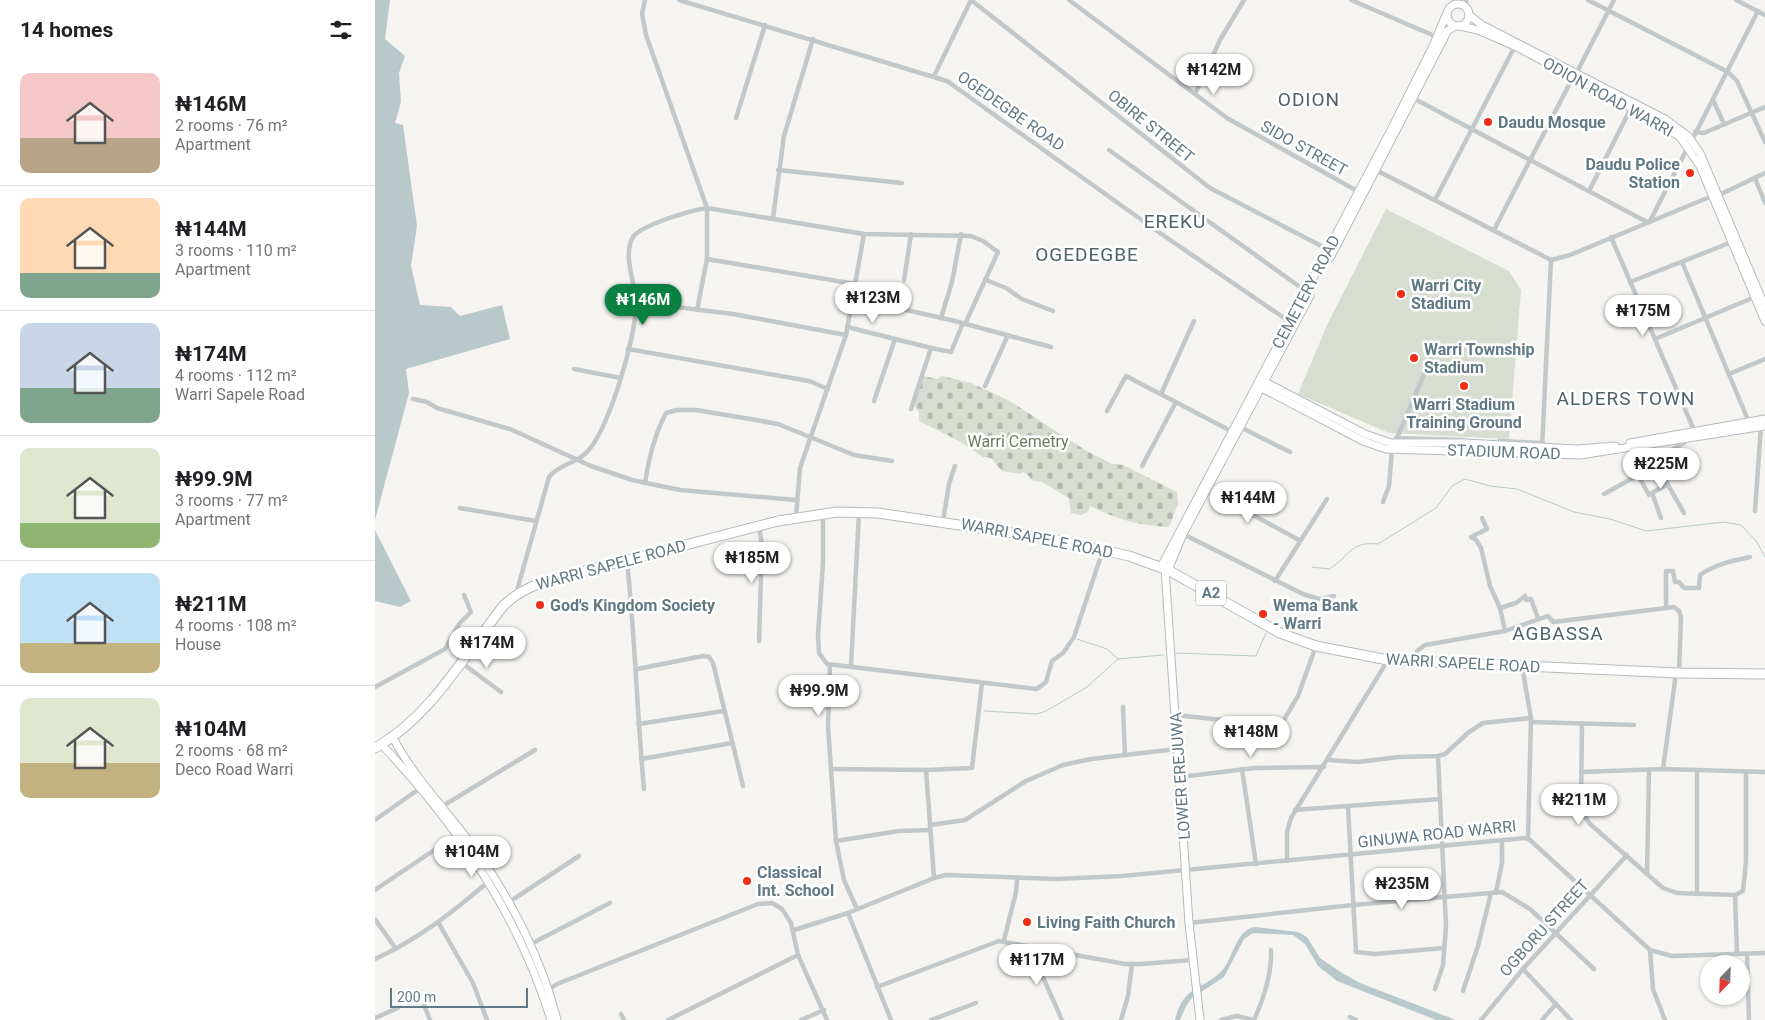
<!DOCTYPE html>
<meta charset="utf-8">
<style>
body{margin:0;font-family:Roboto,sans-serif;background:#f2f2f2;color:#202124;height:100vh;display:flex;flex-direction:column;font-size:19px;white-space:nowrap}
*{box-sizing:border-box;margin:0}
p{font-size:16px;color:#757577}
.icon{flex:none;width:28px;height:28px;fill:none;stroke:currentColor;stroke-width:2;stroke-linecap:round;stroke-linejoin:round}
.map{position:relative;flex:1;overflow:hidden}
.sheet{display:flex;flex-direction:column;background:#fff;width:375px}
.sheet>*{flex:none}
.needle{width:32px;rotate:203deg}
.buttons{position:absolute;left:1325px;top:955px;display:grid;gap:10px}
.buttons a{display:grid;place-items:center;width:50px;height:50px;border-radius:50%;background:#fff;box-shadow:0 1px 4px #0004;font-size:25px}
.scale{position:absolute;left:15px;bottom:12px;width:138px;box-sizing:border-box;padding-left:5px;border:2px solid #617984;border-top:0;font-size:14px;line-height:18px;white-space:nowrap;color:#617984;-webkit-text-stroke:4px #fff;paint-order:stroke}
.price{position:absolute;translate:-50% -42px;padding:0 11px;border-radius:18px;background:#fff;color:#222;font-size:16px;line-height:32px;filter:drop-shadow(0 1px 2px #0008)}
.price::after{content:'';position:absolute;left:50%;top:30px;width:15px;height:11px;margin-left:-8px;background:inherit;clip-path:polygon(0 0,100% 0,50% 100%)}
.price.current{background:#0b8043;color:#fff}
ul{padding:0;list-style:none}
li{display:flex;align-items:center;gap:15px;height:125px;padding:0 20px}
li+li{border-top:1px solid #e0e0e0}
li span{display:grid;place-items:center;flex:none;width:140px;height:100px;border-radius:10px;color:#555}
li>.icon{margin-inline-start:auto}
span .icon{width:60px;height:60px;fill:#fffc;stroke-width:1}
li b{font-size:21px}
h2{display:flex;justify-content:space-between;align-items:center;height:60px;padding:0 20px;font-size:21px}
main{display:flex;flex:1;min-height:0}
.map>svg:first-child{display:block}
.cemetery{fill:url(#cemetery-stones)}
.garden{fill:#d7ddd1}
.water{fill:#b9c9cb}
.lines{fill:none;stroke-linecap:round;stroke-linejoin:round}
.stream{stroke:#b9c9cb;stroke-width:1}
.secondary-casing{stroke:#b4bbbe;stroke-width:9}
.highway-casing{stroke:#b4b9bb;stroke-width:11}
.street{stroke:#c2c7c9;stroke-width:4.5}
.secondary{stroke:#fff;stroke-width:7}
.highway{stroke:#fff;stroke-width:9}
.poi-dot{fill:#f02e16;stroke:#fff;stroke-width:2}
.labels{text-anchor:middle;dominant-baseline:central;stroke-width:5;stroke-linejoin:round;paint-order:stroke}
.shield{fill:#fff;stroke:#90a1a9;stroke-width:1}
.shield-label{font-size:15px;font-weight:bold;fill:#617984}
.street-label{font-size:16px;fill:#617984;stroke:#fff}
.poi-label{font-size:16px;font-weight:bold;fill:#617984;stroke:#fff;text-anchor:start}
.park-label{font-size:16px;fill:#697b61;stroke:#fff}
.quarter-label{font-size:19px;letter-spacing:1px;fill:#506168;stroke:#fff}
</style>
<main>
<section class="sheet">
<h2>14 homes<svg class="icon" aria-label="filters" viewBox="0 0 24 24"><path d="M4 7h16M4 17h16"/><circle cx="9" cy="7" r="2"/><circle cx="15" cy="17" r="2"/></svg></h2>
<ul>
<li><span style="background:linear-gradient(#f6c9c9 65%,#b9a48a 0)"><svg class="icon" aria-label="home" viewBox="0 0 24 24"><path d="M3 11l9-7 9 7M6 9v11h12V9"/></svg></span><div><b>₦146M</b><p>2 rooms · 76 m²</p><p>Apartment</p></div></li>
<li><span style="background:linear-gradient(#ffd9b3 75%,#7fa58c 0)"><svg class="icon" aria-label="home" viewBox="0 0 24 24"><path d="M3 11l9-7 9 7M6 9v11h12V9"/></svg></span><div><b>₦144M</b><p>3 rooms · 110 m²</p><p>Apartment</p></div></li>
<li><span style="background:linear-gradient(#c9d6e8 65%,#7fa58c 0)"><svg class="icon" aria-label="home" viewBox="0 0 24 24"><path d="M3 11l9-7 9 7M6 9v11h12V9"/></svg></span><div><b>₦174M</b><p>4 rooms · 112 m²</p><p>Warri Sapele Road</p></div></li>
<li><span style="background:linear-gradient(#dfe7d0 75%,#8fb573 0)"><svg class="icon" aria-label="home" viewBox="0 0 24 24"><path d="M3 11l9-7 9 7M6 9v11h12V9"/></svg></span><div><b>₦99.9M</b><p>3 rooms · 77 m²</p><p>Apartment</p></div></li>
<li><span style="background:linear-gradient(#bfe0f5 70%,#c2b280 0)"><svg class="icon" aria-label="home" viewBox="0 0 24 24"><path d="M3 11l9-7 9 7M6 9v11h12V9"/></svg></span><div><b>₦211M</b><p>4 rooms · 108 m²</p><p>House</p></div></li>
<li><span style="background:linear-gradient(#dfe7d0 65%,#c2b280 0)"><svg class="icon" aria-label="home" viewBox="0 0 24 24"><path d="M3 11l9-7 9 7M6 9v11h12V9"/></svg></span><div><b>₦104M</b><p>2 rooms · 68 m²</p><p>Deco Road Warri</p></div></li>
</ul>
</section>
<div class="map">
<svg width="1390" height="1020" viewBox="0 0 1390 1020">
<defs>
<pattern id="cemetery-stones" width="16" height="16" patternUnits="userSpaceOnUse" patternTransform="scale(1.25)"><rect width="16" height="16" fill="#d7ddd1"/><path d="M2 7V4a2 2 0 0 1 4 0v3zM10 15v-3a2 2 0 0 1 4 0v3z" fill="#b2b8af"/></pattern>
</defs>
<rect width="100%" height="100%" fill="#f5f4f0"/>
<path class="cemetery" d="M549,376L562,379L567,376L596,383L635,401L710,450L737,464L748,465L802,492L803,504L794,527C763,525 743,520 715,506L713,512L706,515L696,513L694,498L667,482L659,481L649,472L646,474L627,471L616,458L608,457L584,441L544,421V413L539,405Z"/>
<path class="garden" d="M1011,209L1134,271L1146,290L1134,439L1014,433L923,394L953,323Z"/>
<g class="water">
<path d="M0,0H15L10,39L30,56L24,73L26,102L20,123L28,125L42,226L36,266L45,305L76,307L85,316L127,305L135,339L31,369L34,393L0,520Z"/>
<path d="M0,530L36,601L25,607L0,601Z"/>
<path d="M880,927L923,932L932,937L945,958L967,973L985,983L1081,1020H1061L962,981L943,966L930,944L918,935L878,933L869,939L849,977L817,998L811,1006L805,1020H800C808,983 832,990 849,968C859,955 861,930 880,927Z"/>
</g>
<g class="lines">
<g class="stream">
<path d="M937,567L954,569C975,557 974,541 1003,544L1061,508L1077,486L1090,479L1115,486L1142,489L1199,512L1235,519L1271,531L1349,522L1366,525L1382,542L1390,557"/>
<path d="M702,639L732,649L743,659"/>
<path d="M800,653L881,656L891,633"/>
<path d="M609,711L662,714L671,711L712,687L743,659L788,655"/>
</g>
<defs>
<g id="secondary">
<circle cx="1083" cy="15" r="11"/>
<path d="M1094,15L1107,25L1290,119L1313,136L1325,153L1390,307"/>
<path d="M1085,26L1103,30L1140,46L1281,121L1305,137L1325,166L1390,321"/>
<path d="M955,258L1068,40L1072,31L1080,26"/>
<path d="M886,380L990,434L1016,443H1090L1203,449L1240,446"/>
<path d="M883,386L988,441L1011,449L1205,455L1390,426"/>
<path d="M1255,443L1390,419"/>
<path d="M786,567L1016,130L1059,44L1071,15"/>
<path d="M790,569L814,923L825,1020"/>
<path d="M793,570L808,534L935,296"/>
<path d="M17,736C39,778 72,811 100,849C136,899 167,960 182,1020"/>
<path d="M6,744C81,823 144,916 176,1020"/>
</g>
<path id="highway" d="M0,748C56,717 90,654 129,605C146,589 164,583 186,577L403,521L462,512L503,513L678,539L754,556L793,570L905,633L941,646L1013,660L1304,673L1390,674"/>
</defs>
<use href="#secondary" class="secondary-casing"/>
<use href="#highway" class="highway-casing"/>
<g class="street">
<path d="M270,0L267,14L271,35L332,208V259L322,310"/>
<path d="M304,0L572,81L785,233L915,322"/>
<path d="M596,0L835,188L954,250"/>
<path d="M694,0L852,118L984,192"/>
<path d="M976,0L1062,37"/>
<path d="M1091,0L1092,8"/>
<path d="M1213,0L1353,72L1362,81L1390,142"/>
<path d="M1361,0L1390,15"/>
<path d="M1075,6L1080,0"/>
<path d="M1202,72L1239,0"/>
<path d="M559,76L596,0"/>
<path d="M820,94L845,40L869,0"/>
<path d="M1038,98L1272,222"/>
<path d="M1338,100L1349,124"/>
<path d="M361,118L390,25"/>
<path d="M1320,132L1329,133L1390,107"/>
<path d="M1317,140L1383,11"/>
<path d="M734,150L932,292"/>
<path d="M403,170L527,183"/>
<path d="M1001,170L1176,260L1195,255L1337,196"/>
<path d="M1380,178L1390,203"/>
<path d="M1214,191L1256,108"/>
<path d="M1344,195L1390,173"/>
<path d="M1060,200L1140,46"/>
<path d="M398,218L409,136L438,39"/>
<path d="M1275,221L1313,147"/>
<path d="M1119,230L1198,77"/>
<path d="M1236,237L1319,430"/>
<path d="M332,259L480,284"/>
<path d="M1307,262L1373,420"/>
<path d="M529,280L536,234"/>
<path d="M611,280L631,288L647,299L678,311"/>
<path d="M1255,282L1357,242"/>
<path d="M478,298L580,321L676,347"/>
<path d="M261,302L358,314L471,335"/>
<path d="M566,318L577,282L586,234"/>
<path d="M472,327L556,348"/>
<path d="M1280,339L1380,297"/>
<path d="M253,349L434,381L453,389"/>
<path d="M199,369L246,378"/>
<path d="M1354,374L1390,359"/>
<path d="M610,386L633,335"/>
<path d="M786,394L819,321"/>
<path d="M38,399L52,402L62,408L135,429L216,466L257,480L305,490L421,500"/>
<path d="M499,401L520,339"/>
<path d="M536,409L556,348L576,352L588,323"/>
<path d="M732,411L751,376L856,431"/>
<path d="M865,427L915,452"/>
<path d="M1021,438L1089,440"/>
<path d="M1021,440L1059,351"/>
<path d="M1124,441L1168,443"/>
<path d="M1167,448L1176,260"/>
<path d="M1280,462L1309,513"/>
<path d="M767,466L801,402"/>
<path d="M1263,475L1274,495L1277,493L1286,518"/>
<path d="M270,483C274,458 279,436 291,413L302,410H321L381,420L403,424L479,455L517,461"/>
<path d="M832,490L924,540"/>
<path d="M1277,493L1293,484"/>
<path d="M1229,494L1269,472L1284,457L1309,443L1312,438"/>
<path d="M1008,502L1014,486L1017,449"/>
<path d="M85,508L161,521"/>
<path d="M1380,511L1386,426"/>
<path d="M448,515V563L443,635L444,653L452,664L662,689L671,682L677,661L688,653L699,637L728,550"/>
<path d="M421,517L425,468L471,335L489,234"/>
<path d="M1107,518L1112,529L1096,537L1101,540L1106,548L1115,586L1125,608L1130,631"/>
<path d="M568,521L574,484L580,466"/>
<path d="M384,526L387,546L384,641"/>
<path d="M808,534L928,594L944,599L959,596"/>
<path d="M252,561C260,637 262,713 269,789"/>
<path d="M900,581L952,499"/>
<path d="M141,594L174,477C186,463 201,464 212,452C234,429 261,337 261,305C261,284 247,256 258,237C266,225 317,210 332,208L489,234L596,236L608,241L623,252L590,324"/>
<path d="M1125,608L1141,603L1150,596L1151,600L1156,599L1163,618"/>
<path d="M1291,608V571H1298L1300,582H1304L1309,588H1324L1325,575C1341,564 1357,561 1375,557"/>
<path d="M1042,662V651L1050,645L1130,631L1173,616L1178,622L1299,607L1304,611L1306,617L1304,673"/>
<path d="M87,663L126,692"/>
<path d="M455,665L453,726L461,841L469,880L482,909"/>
<path d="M476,666L484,513"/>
<path d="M1147,666L1156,718L1153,839"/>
<path d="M262,669L328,656L334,657L338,663L368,786"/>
<path d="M0,687L70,649L84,624L96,612L89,595"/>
<path d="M748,707L750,755"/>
<path d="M800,715L898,725L907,723L923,696L941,646"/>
<path d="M1156,722L1259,725"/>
<path d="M1207,723L1206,805L1207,812L1215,824L1288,888L1302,893L1360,895L1368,891L1371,861V772"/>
<path d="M263,724L349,711"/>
<path d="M266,759L357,743"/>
<path d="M953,760L983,762L1024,757L1063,756L1070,754L1094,732L1108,723L1156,718"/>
<path d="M456,769L551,770L597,768L607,683"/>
<path d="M867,769L881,864"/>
<path d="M1288,769L1301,673"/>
<path d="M551,770L559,878"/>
<path d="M1206,772L1288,769L1390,772"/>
<path d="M805,777L880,768L949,767"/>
<path d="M66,807L160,750"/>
<path d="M973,807L981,952L1000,954L1069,948"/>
<path d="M920,810L1065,799"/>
<path d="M0,820L44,789"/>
<path d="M555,825L590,820L651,781L688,765L716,759L802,749"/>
<path d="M461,841L524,831L555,830"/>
<path d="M912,861V832L916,818L1013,660"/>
<path d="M1272,874L1274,770"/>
<path d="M0,890L80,836"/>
<path d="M1121,892L1127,863V842"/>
<path d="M1322,894V771"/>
<path d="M1360,895L1362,954"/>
<path d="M128,906L204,856"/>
<path d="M473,913L516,1020"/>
<path d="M0,919L21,949"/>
<path d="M63,922L98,983L112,1020"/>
<path d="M814,923L978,905L1127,892L1155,909L1219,969"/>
<path d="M419,930L473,913L559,878L571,875L681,879L747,876L1150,838L1155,840L1275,950L1297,956L1390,953"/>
<path d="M629,940L641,892L642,878"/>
<path d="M154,945L235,903"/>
<path d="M661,947L667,975L687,1020"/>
<path d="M1275,950L1278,989L1290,1020"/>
<path d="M1372,954L1374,1020"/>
<path d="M0,959C42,940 78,912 113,882"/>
<path d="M1148,969L1196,1020"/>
<path d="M502,987L624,941L750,964H766L817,960"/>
<path d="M1060,989L1068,965L1071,926L1063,756"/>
<path d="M173,990L182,984L383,904L397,903L407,909L416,923L423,955L452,1020"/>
<path d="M1088,991L1103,946L1116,893"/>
<path d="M49,1005L55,1020"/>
<path d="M246,1014L249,1020"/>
<path d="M975,1017L981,1020"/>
<path d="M0,1018L23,1008"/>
<path d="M293,1020L423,955"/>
<path d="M426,1020L449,1010"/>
<path d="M556,1020L601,1003"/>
<path d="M746,1020L753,996L757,964"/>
<path d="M846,1020L862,1016L879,1020"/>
<path d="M879,1020C889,998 897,975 896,950"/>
<path d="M1106,1020L1148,969L1252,855"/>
<path d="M1167,1020L1181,1004"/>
</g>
<use href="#secondary" class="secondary"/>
<use href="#highway" class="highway"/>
</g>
<g class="poi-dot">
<circle cx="1113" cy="122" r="5"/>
<circle cx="1315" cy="173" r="5"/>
<circle cx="1026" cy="294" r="5"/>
<circle cx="1039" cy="358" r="5"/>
<circle cx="1089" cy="386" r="5"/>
<circle cx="165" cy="605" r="5"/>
<circle cx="888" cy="614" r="5"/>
<circle cx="372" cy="881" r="5"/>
<circle cx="652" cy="922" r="5"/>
</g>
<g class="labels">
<rect class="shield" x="821" y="580.5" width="30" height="25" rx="4"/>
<g class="shield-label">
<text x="836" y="593">A2</text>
</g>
<g class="street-label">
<text transform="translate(1233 97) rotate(29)">ODION ROAD WARRI</text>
<text transform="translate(636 111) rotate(35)">OGEDEGBE ROAD</text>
<text transform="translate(776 126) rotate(39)">OBIRE STREET</text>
<text transform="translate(929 148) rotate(29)">SIDO STREET</text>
<text transform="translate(931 292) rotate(-62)">CEMETERY ROAD</text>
<text transform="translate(1129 452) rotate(2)">STADIUM ROAD</text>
<text transform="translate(662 538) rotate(11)">WARRI SAPELE ROAD</text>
<text transform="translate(236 565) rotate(-15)">WARRI SAPELE ROAD</text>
<text transform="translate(1088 663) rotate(3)">WARRI SAPELE ROAD</text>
<text transform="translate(805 776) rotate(-94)">LOWER EREJUWA</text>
<text transform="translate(1062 834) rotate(-6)">GINUWA ROAD WARRI</text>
<text transform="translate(1169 928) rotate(-48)">OGBORU STREET</text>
</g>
<g class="poi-label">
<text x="1123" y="122">Daudu Mosque</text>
<text x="1305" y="164" text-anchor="end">Daudu Police<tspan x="1305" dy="18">Station</tspan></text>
<text x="1036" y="285">Warri City<tspan x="1036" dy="18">Stadium</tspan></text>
<text x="1049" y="349">Warri Township<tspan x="1049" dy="18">Stadium</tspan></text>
<text x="1089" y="404" text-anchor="middle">Warri Stadium<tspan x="1089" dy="18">Training Ground</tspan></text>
<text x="175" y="605">God's Kingdom Society</text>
<text x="898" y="605">Wema Bank<tspan x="898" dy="18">- Warri</tspan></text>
<text x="382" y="872">Classical<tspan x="382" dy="18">Int. School</tspan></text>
<text x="662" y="922">Living Faith Church</text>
</g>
<g class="park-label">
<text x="643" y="441">Warri Cemetry</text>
</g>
<g class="quarter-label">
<text x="934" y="99">ODION</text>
<text x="800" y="221">EREKU</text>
<text x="712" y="254">OGEDEGBE</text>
<text x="1251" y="398">ALDERS TOWN</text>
<text x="1183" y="633">AGBASSA</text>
</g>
</g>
</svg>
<div class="buttons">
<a><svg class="needle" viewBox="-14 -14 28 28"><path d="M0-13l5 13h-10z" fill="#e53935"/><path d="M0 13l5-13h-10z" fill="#757577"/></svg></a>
</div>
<div class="scale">200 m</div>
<b class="price" style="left:839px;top:96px">₦142M</b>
<b class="price" style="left:498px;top:324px">₦123M</b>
<b class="price current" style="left:268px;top:326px">₦146M</b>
<b class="price" style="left:1268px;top:337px">₦175M</b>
<b class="price" style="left:1286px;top:490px">₦225M</b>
<b class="price" style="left:873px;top:524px">₦144M</b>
<b class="price" style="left:377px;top:584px">₦185M</b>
<b class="price" style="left:112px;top:669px">₦174M</b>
<b class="price" style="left:444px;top:717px">₦99.9M</b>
<b class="price" style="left:876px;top:758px">₦148M</b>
<b class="price" style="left:1204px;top:826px">₦211M</b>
<b class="price" style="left:97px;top:878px">₦104M</b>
<b class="price" style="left:1027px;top:910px">₦235M</b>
<b class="price" style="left:662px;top:986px">₦117M</b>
</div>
</main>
